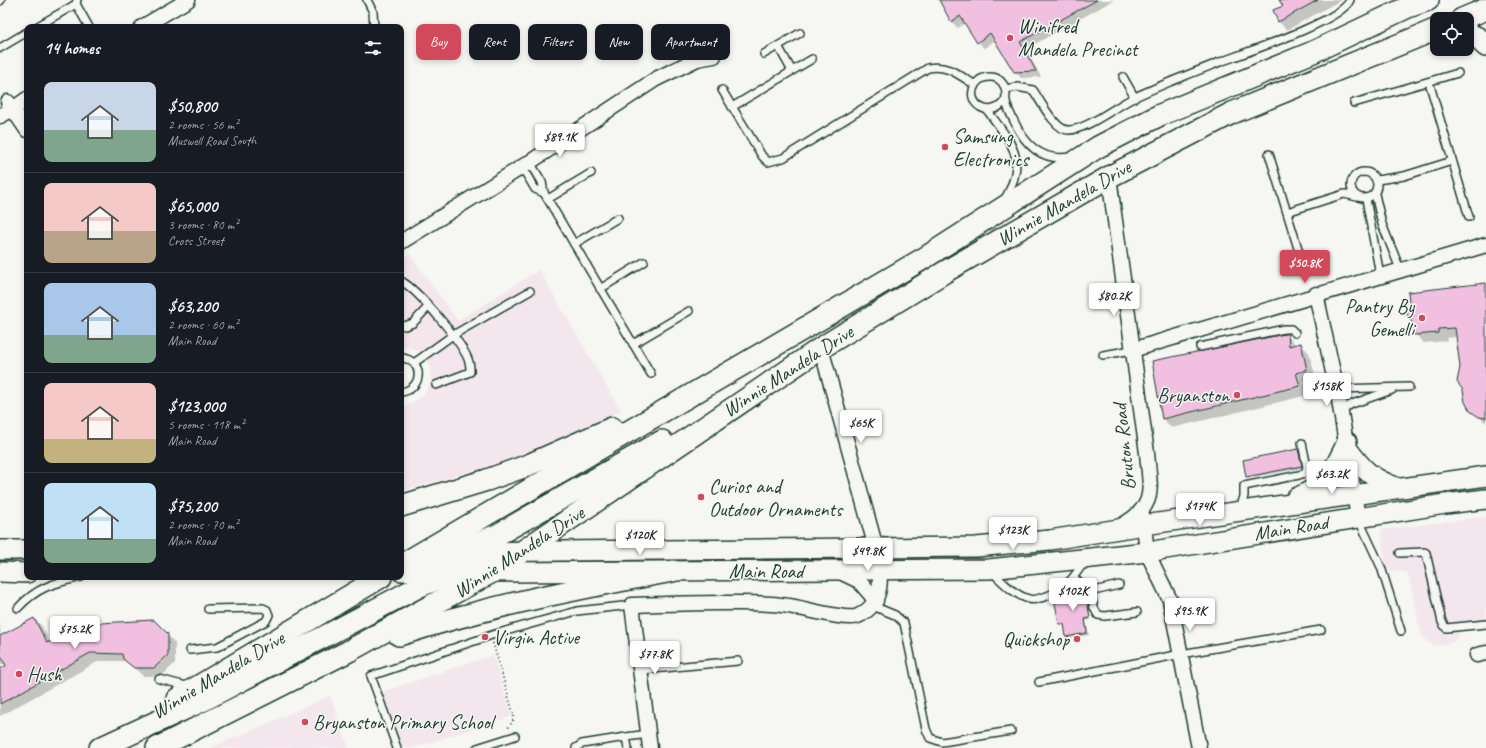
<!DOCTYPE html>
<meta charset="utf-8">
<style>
body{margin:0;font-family:Caveat,sans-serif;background:#242831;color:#f1f3f6;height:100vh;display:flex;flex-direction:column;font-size:15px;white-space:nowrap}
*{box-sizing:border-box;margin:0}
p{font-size:13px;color:#9ea1a6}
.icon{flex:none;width:22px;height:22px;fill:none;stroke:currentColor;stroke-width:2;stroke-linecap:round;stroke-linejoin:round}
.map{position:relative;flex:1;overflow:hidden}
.panel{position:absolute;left:24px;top:24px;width:380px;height:556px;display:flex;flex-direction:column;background:#171b24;border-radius:8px;box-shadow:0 2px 6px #0003}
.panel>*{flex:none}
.hud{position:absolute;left:416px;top:24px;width:380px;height:36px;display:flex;gap:8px}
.fabs{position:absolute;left:1430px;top:12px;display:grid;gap:8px}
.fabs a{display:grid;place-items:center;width:44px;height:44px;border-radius:8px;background:#171b24;box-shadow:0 2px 6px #0003;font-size:20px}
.price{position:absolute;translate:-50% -34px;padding:0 9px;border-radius:4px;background:#fff;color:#222;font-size:13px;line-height:26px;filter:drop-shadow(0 1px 2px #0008)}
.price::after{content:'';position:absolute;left:50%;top:24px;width:12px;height:9px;margin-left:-6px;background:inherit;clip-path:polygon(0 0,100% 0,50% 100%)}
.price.current{background:#d1495b;color:#fff}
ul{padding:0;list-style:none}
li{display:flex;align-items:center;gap:12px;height:100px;padding:0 20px}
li+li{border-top:1px solid #363941}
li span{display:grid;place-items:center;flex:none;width:112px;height:80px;border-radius:8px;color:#555}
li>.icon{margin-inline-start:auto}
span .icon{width:48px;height:48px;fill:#fffc;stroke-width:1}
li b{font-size:17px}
h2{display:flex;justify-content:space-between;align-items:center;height:48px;padding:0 20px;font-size:17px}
.chip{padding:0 14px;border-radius:8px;background:#171b24;box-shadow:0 2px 6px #0003;font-size:14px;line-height:36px}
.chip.current{background:#d1495b;color:#fff}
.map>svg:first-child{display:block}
.built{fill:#f4e6ed}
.shadow{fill:#0003}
.building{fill:#f1c0e0;stroke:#1f3d34}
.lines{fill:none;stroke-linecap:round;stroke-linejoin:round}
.service-casing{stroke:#1f3d34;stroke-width:10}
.minor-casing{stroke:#1f3d34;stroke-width:17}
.secondary-casing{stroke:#1f3d34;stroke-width:22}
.primary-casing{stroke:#1f3d34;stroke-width:24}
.path{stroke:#1f3d34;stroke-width:2;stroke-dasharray:1 3;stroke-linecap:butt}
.service{stroke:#f6f6f2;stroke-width:7}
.minor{stroke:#f6f6f2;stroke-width:14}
.secondary{stroke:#f6f6f2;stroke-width:19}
.primary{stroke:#f6f6f2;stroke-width:21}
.poi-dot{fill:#d1495b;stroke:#f6f6f2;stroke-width:1.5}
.labels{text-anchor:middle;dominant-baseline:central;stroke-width:3;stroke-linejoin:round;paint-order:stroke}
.poi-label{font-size:20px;fill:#1f3d34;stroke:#f6f6f2;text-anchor:start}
.street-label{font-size:20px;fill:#1f3d34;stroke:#f6f6f2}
</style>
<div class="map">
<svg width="1486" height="748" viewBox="0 0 1486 748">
<rect width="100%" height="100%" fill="#f6f6f2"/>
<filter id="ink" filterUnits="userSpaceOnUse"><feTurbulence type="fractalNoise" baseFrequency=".025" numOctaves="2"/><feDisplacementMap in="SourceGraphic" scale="8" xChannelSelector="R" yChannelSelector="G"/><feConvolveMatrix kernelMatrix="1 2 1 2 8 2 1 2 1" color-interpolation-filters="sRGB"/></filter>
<g filter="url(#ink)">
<g class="built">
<path d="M410,255L458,321L539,270L621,411L512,460L401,491V410L424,395L431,381L430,365L421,352L409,347L401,348V259Z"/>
<path d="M1486,517V625L1460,630L1454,642L1433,646L1422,636L1408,573L1386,569L1381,530Z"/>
<path d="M493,655L512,716L413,748H401L382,692Z"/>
<path d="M330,696L349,748H211Z"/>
</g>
<g class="shadow">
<path d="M940,0H1114L1026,49L1041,77L1021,78L1015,72L995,40L984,49L965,23L958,28L952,22Z"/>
<path d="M1280,0H1341L1287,30L1279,22L1274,10L1284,6Z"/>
<path d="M1486,284V423L1477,415L1464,390L1457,337L1446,338L1447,341L1424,343L1415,334Z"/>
<path d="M1287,335L1296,345L1301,344L1309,353L1316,378L1304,381L1308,395L1172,428L1163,419L1153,361Z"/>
<path d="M1298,450L1303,468L1249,478L1247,476Z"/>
<path d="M1079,591L1087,598L1091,620L1086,621L1089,635L1069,638L1065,625L1060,624Z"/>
<path d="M34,619L42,626L50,643L133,623L135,621H154L175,643V663L162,676H143L127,661H99L0,716V671L12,664H0V620L1,637Z"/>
</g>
<g class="building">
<path d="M939,0H1097L1020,42L1036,71L1014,72L990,33L977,43L960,16L951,22Z"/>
<path d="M1279,0H1318L1278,22L1273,10L1283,6Z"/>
<path d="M1486,283V418L1479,417L1470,411L1465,402L1463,390L1457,382L1460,367L1455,328L1438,329V333L1414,335L1413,324L1407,315L1409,303L1408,292Z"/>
<path d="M1285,334H1288L1289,346L1301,343L1307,370L1296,373L1300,386L1162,419L1152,361Z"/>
<path d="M1298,449L1302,466L1246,477L1243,460Z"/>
<path d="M1080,590L1086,595L1090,618L1085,619L1087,633L1066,637L1064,624H1059L1054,598L1065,592Z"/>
<path d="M34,618L47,643L82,624L154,620L168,634V655L154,668H134L123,659L122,654L90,653L0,704V669L6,666L0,653V636Z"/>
</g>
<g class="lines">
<defs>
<g id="service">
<path d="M77,0L76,4L89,27"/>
<path d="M367,0L373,12L374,27"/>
<path d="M0,1L1,0"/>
<path d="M36,27L76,4"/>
<path d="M778,46L792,71"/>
<path d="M0,48L27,32"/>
<path d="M764,54L800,33"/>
<path d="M1123,77L1135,98"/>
<path d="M1429,82L1469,217"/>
<path d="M1006,89L1017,87L1033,90C1040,100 1055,130 1068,130C1085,131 1118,105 1135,97C1163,84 1192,73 1220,62C1244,53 1342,21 1350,0"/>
<path d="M722,90L762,156L768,162L783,158L928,68C947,64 959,75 975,85"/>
<path d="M1005,100C992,121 964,104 975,85C981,75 997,74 1003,84C1008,90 1005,95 1006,101C1007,108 1011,115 1014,121C1025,145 1042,162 1070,157"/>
<path d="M1354,103L1458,73"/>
<path d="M732,107L812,59"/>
<path d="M987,110C1012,144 1028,158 1005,199"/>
<path d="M1269,154L1304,268"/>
<path d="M530,162L542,182L544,193L651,374"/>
<path d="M522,167L535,189L544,193"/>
<circle cx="1364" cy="185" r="13"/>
<path d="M1377,180L1404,176L1452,161"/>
<path d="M1375,194L1382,224L1400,269"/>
<path d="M548,199L591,173"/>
<path d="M1366,199L1380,275"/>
<path d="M1287,212L1344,194L1357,197"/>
<path d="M574,244L618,218"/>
<path d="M401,281C418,290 464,344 469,362C470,365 470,369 470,372L436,385"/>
<path d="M600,289L644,262"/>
<path d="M401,325L405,326L413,323L428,307"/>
<path d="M633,344L689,311"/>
<path d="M1200,347L1284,329H1291L1295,333"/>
<path d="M1103,355L1132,350"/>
<path d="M401,358C424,359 424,389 401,392"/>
<path d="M414,363L453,335L530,291"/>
<path d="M1337,389L1409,387"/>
<path d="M1341,410L1352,404L1392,390"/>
<path d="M1240,510L1244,496V486L1299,475L1305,473L1307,467L1302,443"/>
<path d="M1359,520L1381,567L1401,631"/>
<path d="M1400,553L1424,552L1426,553L1442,622L1446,628L1486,624"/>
<path d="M992,572C1002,581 1014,595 1029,599C1034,601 1039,598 1044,597C1064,591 1073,579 1084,562"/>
<path d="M1074,578L1090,592L1119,585"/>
<path d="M1090,592L1094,608L1098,615L1105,616L1137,612"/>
<path d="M873,606L895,615L904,623L926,729L930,738L942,742L1011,731"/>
<path d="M18,608C37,587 54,583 81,577"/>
<path d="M190,650L217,647L266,621L269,615L267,610L263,608L208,609"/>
<path d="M642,670L738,661"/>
<path d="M159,679L190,687"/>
<path d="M1039,682L1181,654L1321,630"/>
<path d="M626,737L649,734"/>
<path d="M397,748L371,676L495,634L577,611L632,605"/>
<path d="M477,748L515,736"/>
<path d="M576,748L582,744L626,737L628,748"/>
</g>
<g id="minor">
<path d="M142,27L188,0"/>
<path d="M8,102L27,130"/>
<path d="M0,116L13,109L27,99"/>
<path d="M1109,177L1147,453C1150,490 1158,506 1119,527"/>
<path d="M401,242L530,162L656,79L697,59L714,56"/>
<path d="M1316,294L1339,400L1358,518"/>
<path d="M1132,350L1486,245"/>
<path d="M1143,517L1147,552L1170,600L1199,748"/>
<path d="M838,571L859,581L876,601"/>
<path d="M1477,655L1486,653"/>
<path d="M650,748L632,605C662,604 693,603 723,603C745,603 768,602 789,606C803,608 848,621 858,616C886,603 881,573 876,548L821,348"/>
</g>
<g id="secondary">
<path d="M1347,448C1364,471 1371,478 1398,488"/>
<path d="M1296,498C1329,483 1332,473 1347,442"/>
<path d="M0,550H27"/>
<path d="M458,552L976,547L1050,540L1144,525L1486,476"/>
<path d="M401,571H454"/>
<path d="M0,572L27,573"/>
<path d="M485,572L989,569L1147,552L1445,504L1486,499"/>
</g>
<g id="primary">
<path d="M1462,19L1486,9"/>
<path d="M1467,33L1478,38L1486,46"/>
<path d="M401,506L487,480L526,466L612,428"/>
<path d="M421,562L456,552L497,535L662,441"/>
<path d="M401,565L926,257L1098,147L1160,115L1313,52L1408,7L1428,0"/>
<path d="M399,635C489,606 580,588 673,571"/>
<path d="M177,699L381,577"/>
<path d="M100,748L204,700L420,586L458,571L497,560"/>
<path d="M157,748L349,651L492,572L821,348L948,270L1109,177L1232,113L1437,29"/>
</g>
</defs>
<use href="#service" class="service-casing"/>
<use href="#minor" class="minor-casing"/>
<use href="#secondary" class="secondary-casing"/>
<use href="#primary" class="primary-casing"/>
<path class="path" d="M493,643L514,716L513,721L508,728"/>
<use href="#service" class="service"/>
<use href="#minor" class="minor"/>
<use href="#secondary" class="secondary"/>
<use href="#primary" class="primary"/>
</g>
</g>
<g class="poi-dot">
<circle cx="1010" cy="38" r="4"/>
<circle cx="945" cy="147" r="4"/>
<circle cx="1422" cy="318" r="4"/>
<circle cx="1237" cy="395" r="4"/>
<circle cx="701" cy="497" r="4"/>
<circle cx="485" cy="637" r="4"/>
<circle cx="1077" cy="639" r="4"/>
<circle cx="19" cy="674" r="4"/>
<circle cx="305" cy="722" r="4"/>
</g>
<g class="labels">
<g class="poi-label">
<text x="1018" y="26">Winifred<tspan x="1018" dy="23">Mandela Precinct</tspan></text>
<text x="953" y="136">Samsung<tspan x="953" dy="23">Electronics</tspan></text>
<text x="1414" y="306" text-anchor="end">Pantry By<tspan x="1414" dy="23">Gemelli</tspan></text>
<text x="1229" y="395" text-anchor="end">Bryanston</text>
<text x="709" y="486">Curios and<tspan x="709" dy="23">Outdoor Ornaments</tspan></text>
<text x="493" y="637">Virgin Active</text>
<text x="1069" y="639" text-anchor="end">Quickshop</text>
<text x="27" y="674">Hush</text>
<text x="313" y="722">Bryanston Primary School</text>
</g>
<g class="street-label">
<text transform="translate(1064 203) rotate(-30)">Winnie Mandela Drive</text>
<text transform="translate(788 371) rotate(-33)">Winnie Mandela Drive</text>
<text transform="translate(1124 447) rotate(-96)">Bruton Road</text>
<text transform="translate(1291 528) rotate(-9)">Main Road</text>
<text transform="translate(519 552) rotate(-33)">Winnie Mandela Drive</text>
<text x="766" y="571">Main Road</text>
<text transform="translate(218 675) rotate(-31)">Winnie Mandela Drive</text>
</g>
</g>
</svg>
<div class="fabs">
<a><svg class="icon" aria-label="locate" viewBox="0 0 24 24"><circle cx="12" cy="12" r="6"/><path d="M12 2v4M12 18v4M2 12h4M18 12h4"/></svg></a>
</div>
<b class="price" style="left:560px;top:158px">$89.1K</b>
<b class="price current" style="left:1305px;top:284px">$50.8K</b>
<b class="price" style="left:1114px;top:317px">$80.2K</b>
<b class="price" style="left:1327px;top:407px">$158K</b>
<b class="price" style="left:861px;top:444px">$65K</b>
<b class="price" style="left:1332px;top:495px">$63.2K</b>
<b class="price" style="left:1200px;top:527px">$174K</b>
<b class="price" style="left:1013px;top:551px">$123K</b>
<b class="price" style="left:640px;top:556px">$120K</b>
<b class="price" style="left:868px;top:572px">$49.8K</b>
<b class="price" style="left:1073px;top:612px">$102K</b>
<b class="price" style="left:1190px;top:632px">$95.9K</b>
<b class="price" style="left:75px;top:650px">$75.2K</b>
<b class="price" style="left:655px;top:675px">$77.8K</b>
<div class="hud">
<a class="chip current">Buy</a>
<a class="chip">Rent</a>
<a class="chip">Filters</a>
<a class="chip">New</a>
<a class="chip">Apartment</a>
</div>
<section class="panel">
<h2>14 homes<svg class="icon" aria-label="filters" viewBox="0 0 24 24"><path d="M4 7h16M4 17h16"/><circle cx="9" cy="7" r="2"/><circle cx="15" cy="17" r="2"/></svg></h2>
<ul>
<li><span style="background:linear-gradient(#c9d6e8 60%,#7fa58c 0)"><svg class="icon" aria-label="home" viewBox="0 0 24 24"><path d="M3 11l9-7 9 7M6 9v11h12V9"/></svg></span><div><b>$50,800</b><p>2 rooms · 56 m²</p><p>Muswell Road South</p></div></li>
<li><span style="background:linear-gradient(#f6c9c9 60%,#b9a48a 0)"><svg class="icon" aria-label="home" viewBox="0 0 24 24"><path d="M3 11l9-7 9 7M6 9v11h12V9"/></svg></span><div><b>$65,000</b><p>3 rooms · 80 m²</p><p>Cross Street</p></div></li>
<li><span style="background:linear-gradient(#a9c7e8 65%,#7fa58c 0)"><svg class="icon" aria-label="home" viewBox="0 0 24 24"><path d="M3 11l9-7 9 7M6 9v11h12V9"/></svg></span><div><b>$63,200</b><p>2 rooms · 60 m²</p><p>Main Road</p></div></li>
<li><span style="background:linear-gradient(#f6c9c9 70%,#c2b280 0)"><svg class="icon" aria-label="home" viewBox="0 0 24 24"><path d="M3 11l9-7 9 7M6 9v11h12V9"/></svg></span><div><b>$123,000</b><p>5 rooms · 118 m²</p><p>Main Road</p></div></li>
<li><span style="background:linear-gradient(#bfe0f5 70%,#7fa58c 0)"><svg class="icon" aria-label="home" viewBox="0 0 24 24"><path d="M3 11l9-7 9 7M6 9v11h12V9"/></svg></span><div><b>$75,200</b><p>2 rooms · 70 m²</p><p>Main Road</p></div></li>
</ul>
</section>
</div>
